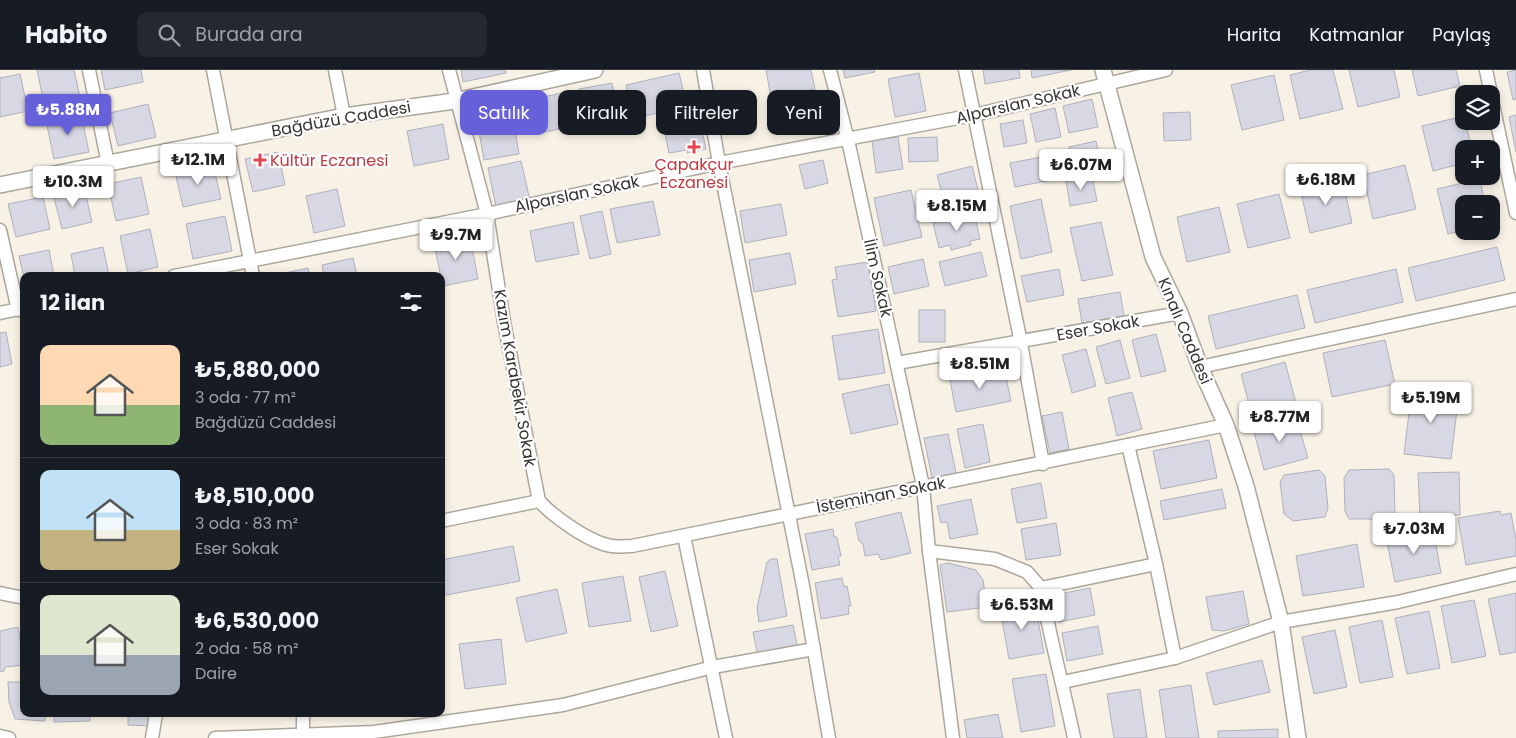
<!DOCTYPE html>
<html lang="tr">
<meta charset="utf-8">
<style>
body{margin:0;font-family:Poppins,sans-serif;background:#242831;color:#f1f3f6;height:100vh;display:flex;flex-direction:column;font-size:19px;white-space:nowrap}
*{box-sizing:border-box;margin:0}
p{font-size:16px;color:#9ea1a6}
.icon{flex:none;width:28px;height:28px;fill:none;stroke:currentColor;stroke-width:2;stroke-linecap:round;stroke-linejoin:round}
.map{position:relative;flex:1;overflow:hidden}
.panel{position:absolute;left:20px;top:202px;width:425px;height:445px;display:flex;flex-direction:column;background:#171b24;border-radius:10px;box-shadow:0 2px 8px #0003}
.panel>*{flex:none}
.guide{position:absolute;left:460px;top:20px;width:475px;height:45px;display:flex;gap:10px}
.tools{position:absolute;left:1455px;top:15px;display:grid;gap:10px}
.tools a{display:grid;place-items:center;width:45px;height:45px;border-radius:10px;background:#171b24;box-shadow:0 2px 8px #0003;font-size:25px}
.price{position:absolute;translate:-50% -42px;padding:0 11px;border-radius:5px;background:#fff;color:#222;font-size:16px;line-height:32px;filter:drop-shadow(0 1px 2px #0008)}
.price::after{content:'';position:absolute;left:50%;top:30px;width:15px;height:11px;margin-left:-8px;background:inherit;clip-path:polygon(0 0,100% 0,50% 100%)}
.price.active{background:#6660da;color:#fff}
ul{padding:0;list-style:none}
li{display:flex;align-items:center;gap:15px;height:125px;padding:0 20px}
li+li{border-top:1px solid #363941}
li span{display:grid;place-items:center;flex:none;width:140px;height:100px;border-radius:10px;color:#555}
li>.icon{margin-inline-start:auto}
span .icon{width:60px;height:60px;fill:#fffc;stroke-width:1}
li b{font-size:21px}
h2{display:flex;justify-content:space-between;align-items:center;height:60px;padding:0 20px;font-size:21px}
.chip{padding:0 18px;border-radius:10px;background:#171b24;box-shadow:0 2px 8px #0003;font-size:18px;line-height:45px}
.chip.active{background:#6660da;color:#fff}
header{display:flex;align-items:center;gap:30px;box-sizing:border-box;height:70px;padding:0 25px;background:#171b24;border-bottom:1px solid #363941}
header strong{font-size:24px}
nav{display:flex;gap:28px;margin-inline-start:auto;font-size:18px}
.search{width:350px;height:45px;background:#242831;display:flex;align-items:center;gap:12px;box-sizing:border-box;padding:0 18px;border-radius:10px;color:#9ea1a6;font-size:19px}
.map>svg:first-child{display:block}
.building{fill:#d8d8e4;stroke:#b0b0bc}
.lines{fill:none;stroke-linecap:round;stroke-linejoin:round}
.minor-casing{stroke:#aca79c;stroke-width:15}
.tertiary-casing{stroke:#aca79c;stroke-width:18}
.minor{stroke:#fff;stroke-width:12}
.tertiary{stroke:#fff;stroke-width:15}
.health-dot{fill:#e0444e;stroke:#fff;stroke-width:2}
.labels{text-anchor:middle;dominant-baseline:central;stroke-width:4.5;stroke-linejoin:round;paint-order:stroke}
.street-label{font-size:16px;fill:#34322d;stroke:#fff}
.health-label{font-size:16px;fill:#be3a42;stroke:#fff;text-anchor:start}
</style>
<header>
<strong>Habito</strong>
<div class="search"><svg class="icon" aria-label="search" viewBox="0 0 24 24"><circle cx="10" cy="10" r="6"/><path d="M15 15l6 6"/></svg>Burada ara</div>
<nav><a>Harita</a><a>Katmanlar</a><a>Paylaş</a></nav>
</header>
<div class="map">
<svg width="1516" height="668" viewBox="0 0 1516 668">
<rect width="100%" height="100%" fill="#f8f2e6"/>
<g class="building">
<path d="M37,0H74L81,31L45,38Z"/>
<path d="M101,0H141L143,12L105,20Z"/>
<path d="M461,0H505L506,3L463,12Z"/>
<path d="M766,0H811L815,19L771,28Z"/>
<path d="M843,0H874L875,2L845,8Z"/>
<path d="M983,0H1019L1020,8L985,14Z"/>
<path d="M1031,0H1071L1032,8Z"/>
<path d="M1310,0H1333L1343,39L1300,49L1290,5Z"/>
<path d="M1349,0H1394L1400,27L1358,37Z"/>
<path d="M1412,0H1456L1460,16L1418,26Z"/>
<path d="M1516,0V29L1513,30L1507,2Z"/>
<path d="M679,3L686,32L675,34L676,38L645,46L644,41L632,44L626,15Z"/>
<path d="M919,3L926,41L895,47L888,9Z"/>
<path d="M20,4L28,41L0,47V8Z"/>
<path d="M1274,5L1284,50L1242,60L1231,15Z"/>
<path d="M612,13L619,49L587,55L579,19Z"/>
<path d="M567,22L571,42L564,44L567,57L541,63L538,50L532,51L528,30Z"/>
<path d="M1092,29L1098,57L1069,63L1063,36Z"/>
<path d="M148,34L156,67L118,76L110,43Z"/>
<path d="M1055,38L1061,67L1036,72L1030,44Z"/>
<path d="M698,41L706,79L687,83V80L669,83L663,55L676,52L675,46Z"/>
<path d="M1190,42L1191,70L1164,71L1163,43Z"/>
<path d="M81,44L89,82L54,89L46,51Z"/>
<path d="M512,44L519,84L484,90L477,50Z"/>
<path d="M1516,45V82L1509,47Z"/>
<path d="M1464,46L1472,79H1464V93L1433,101L1422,56Z"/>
<path d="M1023,50L1027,73L1004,77L1000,54Z"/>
<path d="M443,54L449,89L414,96L407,61Z"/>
<path d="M898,67L903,99L876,103L872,70Z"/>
<path d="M937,67L938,91L909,92L908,68Z"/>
<path d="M1096,71L1101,96L1074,101L1069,77Z"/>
<path d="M278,82L285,115L253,122L245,89Z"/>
<path d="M1047,86L1052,110L1015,117L1010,93Z"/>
<path d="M823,90L828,113L805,119L799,95Z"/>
<path d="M521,91L530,130L496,137L488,98Z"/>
<path d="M213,94L221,129L183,137L175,102Z"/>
<path d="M1405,95L1416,139L1373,149L1363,105Z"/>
<path d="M972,96L979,124L944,133L937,105Z"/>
<path d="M1092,106L1097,131L1070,136L1066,111Z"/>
<path d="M141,107L149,144L116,151L108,114Z"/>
<path d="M1342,108L1352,153L1310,163L1300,118Z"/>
<path d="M1480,109L1485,134H1464V160L1448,164L1437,119Z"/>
<path d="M84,117L92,152L62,159L53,124Z"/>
<path d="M337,119L345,156L314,163L306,126Z"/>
<path d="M911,120L922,167L884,176L874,128Z"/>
<path d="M1279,124L1290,168L1248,178L1237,134Z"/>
<path d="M43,127L50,159L16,167L8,134Z"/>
<path d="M1041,129L1052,182L1021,189L1010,136Z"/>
<path d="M653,131L660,165L617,173L610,139Z"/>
<path d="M781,134L787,165L745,173L740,141Z"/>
<path d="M1219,137L1230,182L1187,192L1177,147Z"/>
<path d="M602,141L611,184L590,189L580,146Z"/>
<path d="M974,143L980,169L970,171L971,175L951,180L950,175L939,178L933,153Z"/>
<path d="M225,146L232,181L193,189L186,154Z"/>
<path d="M573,152L579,184L536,192L530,161Z"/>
<path d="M1101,152L1113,205L1082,211L1070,158Z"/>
<path d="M150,159L158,197L128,204L120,166Z"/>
<path d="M470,167L478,209L443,216L434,174Z"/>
<path d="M103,177L109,205L75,206L71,184Z"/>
<path d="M1497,177L1505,210L1416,231L1408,198Z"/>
<path d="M49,180L54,206L24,208L19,186Z"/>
<path d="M981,182L987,206L945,216L939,192Z"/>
<path d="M790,183L796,214L754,222L749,190Z"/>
<path d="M353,188L357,206H324L322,195Z"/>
<path d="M923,189L929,216L894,224L888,197Z"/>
<path d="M868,192L876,241L838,247L832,210L837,209L835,197Z"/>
<path d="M308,198L310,206H271Z"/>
<path d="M1059,199L1064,225L1027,232L1021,206Z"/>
<path d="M1396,199L1403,232L1315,253L1307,220Z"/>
<path d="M1120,222L1124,246L1082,253L1078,229Z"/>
<path d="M1297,225L1305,258L1216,279L1208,246Z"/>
<rect x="919" y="240" width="26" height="32"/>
<path d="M878,259L885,303L839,310L832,266Z"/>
<path d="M6,262L12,294L0,297V263Z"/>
<path d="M1156,264L1166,301L1141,307L1132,270Z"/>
<path d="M1120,270L1130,308L1106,314L1096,277Z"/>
<path d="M1385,270L1395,314L1332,327L1323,283Z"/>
<path d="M1086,279L1096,316L1072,323L1062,285Z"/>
<path d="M1285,292L1296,333L1252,345L1241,304Z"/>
<path d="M1004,298L1011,331L956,342L950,310Z"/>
<path d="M889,314L898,354L851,364L842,324Z"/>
<path d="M1412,318L1459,324L1451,389L1404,384Z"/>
<path d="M1132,322L1142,359L1117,366L1108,328Z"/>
<path d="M1062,342L1069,379L1050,383L1042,346Z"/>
<path d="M1296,347L1308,388L1264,400L1253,358Z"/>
<path d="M983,354L990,392L965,398L957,359Z"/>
<path d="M948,364L956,403L932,408L924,368Z"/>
<path d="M1209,370L1217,408L1161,419L1153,381Z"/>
<path d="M1389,399L1394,405L1395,444L1387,449H1349L1345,441L1344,408L1349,400Z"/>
<path d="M1319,400L1325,406L1328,438L1325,447L1293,451L1284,444L1280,412L1284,405Z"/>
<path d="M1459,402L1460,445L1420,446L1418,403Z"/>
<path d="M1041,413L1047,448L1017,453L1011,419Z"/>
<path d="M1222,419L1226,438L1164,450L1160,431Z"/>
<path d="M971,429L978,464L950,469L947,452L941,453L937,436Z"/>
<path d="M1500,441L1501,445L1511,443L1516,470V486L1466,495L1458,448Z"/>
<path d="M901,442L911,483L881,490L878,484L865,486L863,474L859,471L855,453Z"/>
<path d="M1056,453L1061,485L1026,490L1021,459Z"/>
<path d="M1433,458L1441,503L1395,512L1386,467Z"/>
<path d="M833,459L834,467H837L841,486L838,487L840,495L812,500L805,464Z"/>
<path d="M1357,474L1364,517L1303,526L1296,486Z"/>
<path d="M513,476L520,511L441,526V490Z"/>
<path d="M771,489H777L787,546L759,552L757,538L767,492Z"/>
<path d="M948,493L976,500L983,510L987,537L947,542L940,495Z"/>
<path d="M665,501L678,556L651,562L639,507Z"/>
<path d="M623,506L631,551L589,557L582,513Z"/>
<path d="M842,508L844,517L847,516L851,536H848L849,544L821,549L815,513Z"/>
<path d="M1090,518L1095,545L1059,552L1054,525Z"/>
<path d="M557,519L567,563L526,572L516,528Z"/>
<path d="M1243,521L1249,554L1224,561L1212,560L1206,527Z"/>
<path d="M1516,523V582L1500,585L1488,529Z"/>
<path d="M1474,530L1486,586L1452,593L1441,536Z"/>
<path d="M1035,533L1044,583L1009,589L1000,539Z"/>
<path d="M1429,541L1440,598L1407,604L1395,548Z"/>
<path d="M1382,550L1393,607L1360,613L1349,557Z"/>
<path d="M793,555L798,579L758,586L753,562Z"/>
<path d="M1098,556L1103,584L1067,591L1062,563Z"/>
<path d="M18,557L24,595L5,597L4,601L0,602V561Z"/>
<path d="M1335,560L1347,617L1314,624L1302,567Z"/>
<path d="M501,569L506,614L465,619L459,574Z"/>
<path d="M1262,590L1270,622L1214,635L1206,603Z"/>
<path d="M1046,604L1055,656L1021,662L1012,609Z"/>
<path d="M8,612H24V644H45V651L15,649L9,632Z"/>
<path d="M1191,615L1199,668H1166L1159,620Z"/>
<path d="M1140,619L1147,668H1114L1107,624Z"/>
<path d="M54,644H90V651L54,652Z"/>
<path d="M128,644H152L151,656L128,655Z"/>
<path d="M998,644L1003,668H967L964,650Z"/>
<path d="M1278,659V668H1218V661Z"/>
</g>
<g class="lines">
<defs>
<g id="minor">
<path d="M89,0L108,94"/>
<path d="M213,0L253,206"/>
<path d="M335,0L344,46"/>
<path d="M449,0L487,144L504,252L539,431C554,447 590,473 612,476C618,477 625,476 632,476L1226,355"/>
<path d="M703,0L719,93L803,516L829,668"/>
<path d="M830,0L848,70L923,416L929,481L953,668"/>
<path d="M965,0L1020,268L1043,394"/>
<path d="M1486,0L1491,24"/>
<path d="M1491,25L1516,143"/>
<path d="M0,160L18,240"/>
<path d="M174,206L487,144L719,93L974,45L1166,0"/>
<path d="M0,243L24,238"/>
<path d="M897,293L1180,243"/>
<path d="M1200,297L1516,229"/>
<path d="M1128,375L1156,494L1175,588"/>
<path d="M441,451L539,431"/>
<path d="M684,466L726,668"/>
<path d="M929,481L995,489L1027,502L1041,518L1156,494"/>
<path d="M1041,518C1050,569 1064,618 1074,668"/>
<path d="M0,523L24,528"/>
<path d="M1063,612L1175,588L1281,552L1398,532L1516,504"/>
<path d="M303,644V665"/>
<path d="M0,666L9,668"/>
<path d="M152,668L156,644"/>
<path d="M215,668L374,662L563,635L713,597L814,579"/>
</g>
<g id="tertiary">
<path d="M1103,0L1153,187L1180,243L1200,297L1226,355L1246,416L1281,552L1298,668"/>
<path d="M0,115L344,46L455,31L595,0"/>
</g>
</defs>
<use href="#minor" class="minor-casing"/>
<use href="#tertiary" class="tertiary-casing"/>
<use href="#minor" class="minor"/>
<use href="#tertiary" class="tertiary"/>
</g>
<g class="health-dot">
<path d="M691.5 69.5h5v5h5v5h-5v5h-5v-5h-5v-5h5z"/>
<path d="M257.5 82.5h5v5h5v5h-5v5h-5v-5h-5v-5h5z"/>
</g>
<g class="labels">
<g class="street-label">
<text transform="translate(1018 34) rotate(-13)">Alparslan Sokak</text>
<text transform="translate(341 49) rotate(-10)">Bağdüzü Caddesi</text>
<text transform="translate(577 124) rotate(-12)">Alparslan Sokak</text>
<text transform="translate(878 208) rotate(77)">İlim Sokak</text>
<text transform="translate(1098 258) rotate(-10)">Eser Sokak</text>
<text transform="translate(1185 261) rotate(67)">Kınalı Caddesi</text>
<text transform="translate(515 308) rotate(80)">Kazım Karabekir Sokak</text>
<text transform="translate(881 425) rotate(-11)">İstemihan Sokak</text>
</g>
<g class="health-label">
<text x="270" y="90">Kültür Eczanesi</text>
<text x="694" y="94" text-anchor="middle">Çapakçur<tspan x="694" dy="18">Eczanesi</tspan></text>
</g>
</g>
</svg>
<div class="tools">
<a><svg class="icon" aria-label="layers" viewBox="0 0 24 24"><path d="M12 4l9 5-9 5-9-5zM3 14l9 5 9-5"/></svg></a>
<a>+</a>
<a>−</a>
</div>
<b class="price active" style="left:68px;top:66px">₺5.88M</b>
<b class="price" style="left:198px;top:116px">₺12.1M</b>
<b class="price" style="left:1081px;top:121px">₺6.07M</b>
<b class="price" style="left:1326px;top:136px">₺6.18M</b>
<b class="price" style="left:73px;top:138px">₺10.3M</b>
<b class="price" style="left:957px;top:162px">₺8.15M</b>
<b class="price" style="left:456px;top:191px">₺9.7M</b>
<b class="price" style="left:980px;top:320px">₺8.51M</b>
<b class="price" style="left:1431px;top:354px">₺5.19M</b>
<b class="price" style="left:1280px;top:373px">₺8.77M</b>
<b class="price" style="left:1414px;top:485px">₺7.03M</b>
<b class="price" style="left:1022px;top:561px">₺6.53M</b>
<div class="guide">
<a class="chip active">Satılık</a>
<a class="chip">Kiralık</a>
<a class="chip">Filtreler</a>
<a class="chip">Yeni</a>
</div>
<section class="panel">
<h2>12 ilan<svg class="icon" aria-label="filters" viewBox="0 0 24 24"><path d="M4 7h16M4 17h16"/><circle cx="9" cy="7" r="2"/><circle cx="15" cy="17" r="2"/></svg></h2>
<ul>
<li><span style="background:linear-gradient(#ffd9b3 60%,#8fb573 0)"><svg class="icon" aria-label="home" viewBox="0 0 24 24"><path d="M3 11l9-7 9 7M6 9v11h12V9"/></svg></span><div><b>₺5,880,000</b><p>3 oda · 77 m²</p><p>Bağdüzü Caddesi</p></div></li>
<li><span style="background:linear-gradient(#bfe0f5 60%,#c2b280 0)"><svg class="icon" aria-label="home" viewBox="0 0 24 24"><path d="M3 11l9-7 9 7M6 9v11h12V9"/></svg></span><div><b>₺8,510,000</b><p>3 oda · 83 m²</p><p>Eser Sokak</p></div></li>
<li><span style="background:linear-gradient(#dfe7d0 60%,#9aa5b1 0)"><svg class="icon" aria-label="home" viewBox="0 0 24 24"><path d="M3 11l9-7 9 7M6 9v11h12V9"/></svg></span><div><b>₺6,530,000</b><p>2 oda · 58 m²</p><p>Daire</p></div></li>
</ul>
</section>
</div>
